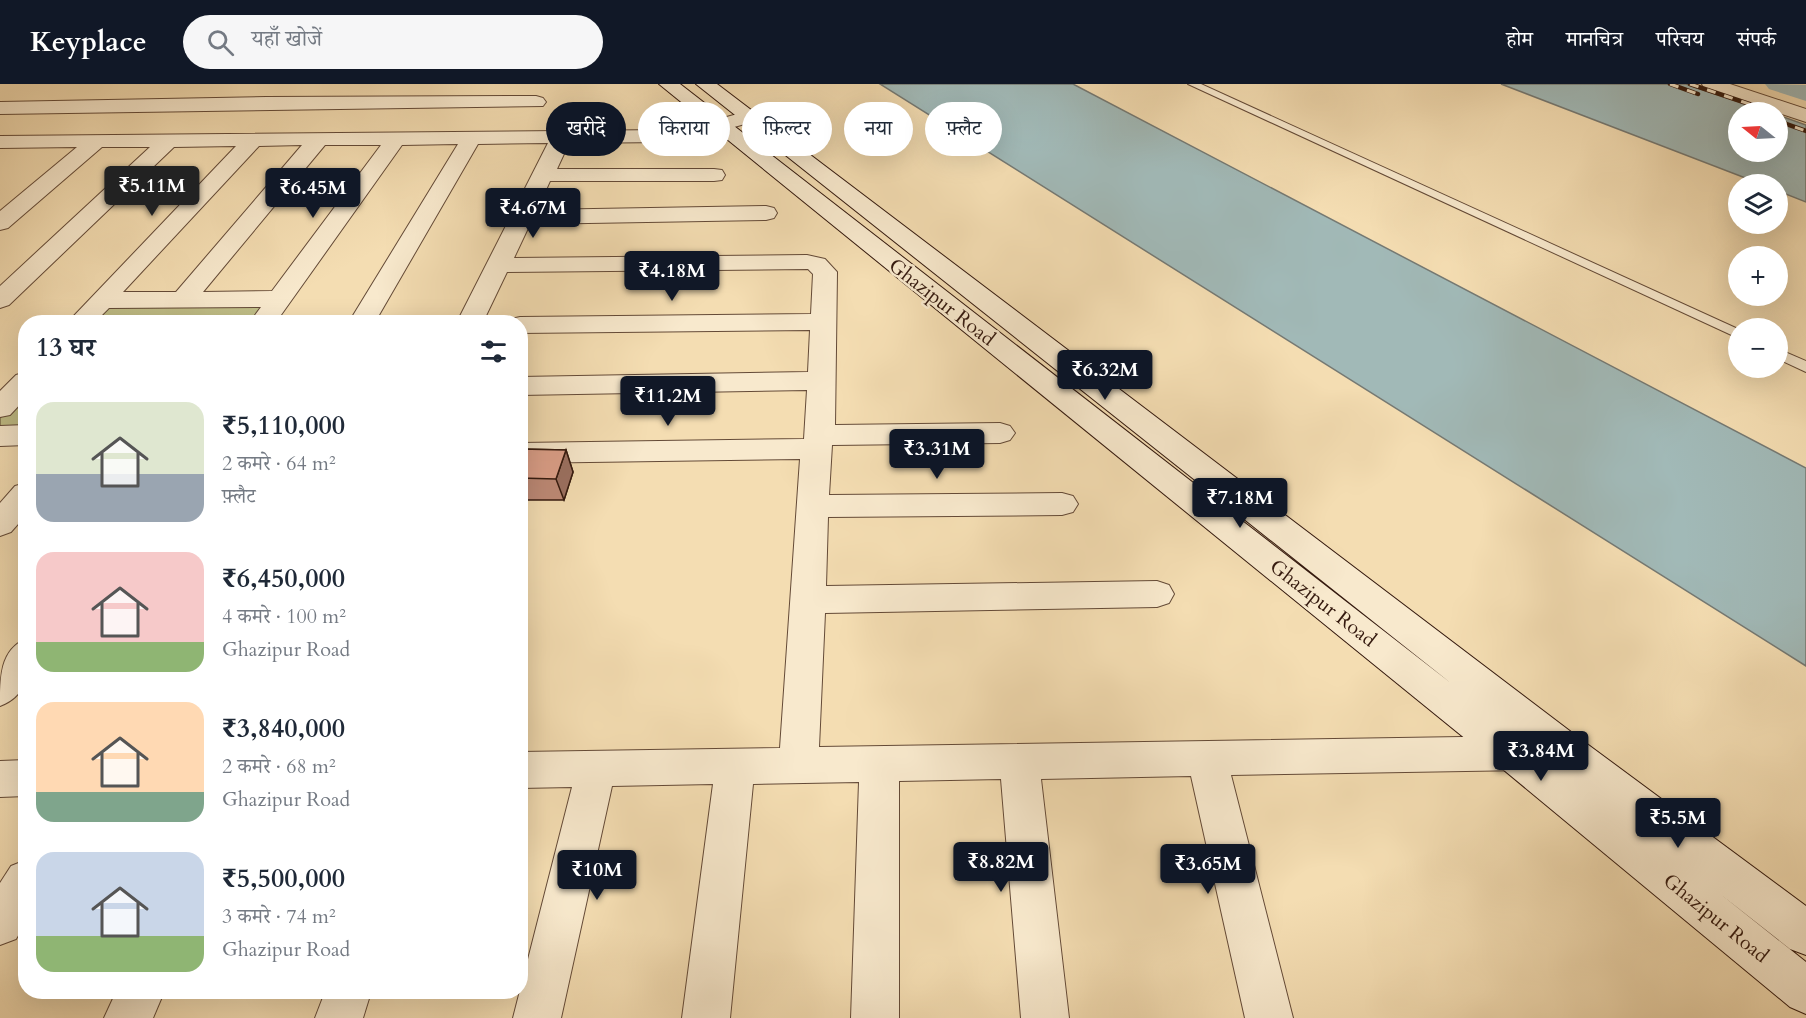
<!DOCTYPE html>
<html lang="hi">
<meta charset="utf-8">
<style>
body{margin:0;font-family:Cardo,"Noto Serif Devanagari",serif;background:#f6f6f7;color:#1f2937;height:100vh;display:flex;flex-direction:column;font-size:22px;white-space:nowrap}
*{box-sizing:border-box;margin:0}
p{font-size:20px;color:#747a83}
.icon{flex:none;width:33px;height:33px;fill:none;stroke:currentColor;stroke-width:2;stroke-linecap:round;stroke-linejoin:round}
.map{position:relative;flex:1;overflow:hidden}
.side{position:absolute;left:18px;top:231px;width:510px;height:684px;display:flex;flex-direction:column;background:#fff;border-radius:24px;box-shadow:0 6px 24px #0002}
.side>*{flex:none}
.guide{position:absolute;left:546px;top:18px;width:570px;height:54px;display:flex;gap:12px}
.needle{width:39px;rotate:288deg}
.tools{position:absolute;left:1728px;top:18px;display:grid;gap:12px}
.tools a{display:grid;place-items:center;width:60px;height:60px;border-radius:50%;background:#fff;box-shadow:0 6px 24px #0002;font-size:30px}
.price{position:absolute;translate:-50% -51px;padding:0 14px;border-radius:6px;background:#111827;color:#fff;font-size:20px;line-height:39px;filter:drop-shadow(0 2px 3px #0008)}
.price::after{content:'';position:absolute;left:50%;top:36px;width:18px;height:14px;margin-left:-9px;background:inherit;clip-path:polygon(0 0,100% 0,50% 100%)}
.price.current{background:#222;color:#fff}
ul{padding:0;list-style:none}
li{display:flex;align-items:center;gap:18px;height:150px;padding:0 18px}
li span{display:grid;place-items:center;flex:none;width:168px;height:120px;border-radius:18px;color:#555}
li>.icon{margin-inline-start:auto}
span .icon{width:72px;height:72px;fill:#fffc;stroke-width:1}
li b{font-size:26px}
h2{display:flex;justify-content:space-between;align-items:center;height:72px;padding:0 18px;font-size:26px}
.pill{padding:0 21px;border-radius:27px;background:#fff;box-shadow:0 6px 24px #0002;font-size:21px;line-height:54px}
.pill.current{background:#111827;color:#fff}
header{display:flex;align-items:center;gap:36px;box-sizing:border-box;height:84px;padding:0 30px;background:#111827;color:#fff}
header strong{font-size:28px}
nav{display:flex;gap:33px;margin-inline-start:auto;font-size:21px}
.search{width:420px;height:54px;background:#f6f6f7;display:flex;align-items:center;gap:15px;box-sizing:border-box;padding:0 21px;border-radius:33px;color:#747a83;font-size:22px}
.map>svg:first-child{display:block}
.green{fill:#c1bf88;stroke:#7a6c4b;stroke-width:1.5}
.water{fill:#a1b9b7;stroke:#757973;stroke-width:1.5}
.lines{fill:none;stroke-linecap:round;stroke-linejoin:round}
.canal{fill:#a1b9b7;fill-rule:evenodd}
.service-casing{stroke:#644a37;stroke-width:2}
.minor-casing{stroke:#644a37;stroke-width:2}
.secondary-casing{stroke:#34190e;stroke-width:2}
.service{fill:#f8e9cd;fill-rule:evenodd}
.minor{fill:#f8e9cd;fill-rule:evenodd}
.secondary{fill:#f8e9cd;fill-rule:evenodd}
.rail-casing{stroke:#34190e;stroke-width:4.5}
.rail{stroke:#f8e9cd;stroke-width:3;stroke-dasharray:9;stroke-linecap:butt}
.wall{fill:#be8a77;stroke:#34190e;stroke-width:1.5}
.shaded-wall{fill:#9b7061;stroke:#34190e;stroke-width:1.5}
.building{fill:#dda08a;stroke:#34190e;stroke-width:1.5}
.labels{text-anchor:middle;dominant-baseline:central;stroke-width:5;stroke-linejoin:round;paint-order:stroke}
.street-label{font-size:20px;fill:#34190e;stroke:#f8e9cd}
</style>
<header>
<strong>Keyplace</strong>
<div class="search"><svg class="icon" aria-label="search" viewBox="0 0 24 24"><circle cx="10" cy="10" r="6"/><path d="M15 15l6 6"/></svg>यहाँ खोजें</div>
<nav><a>होम</a><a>मानचित्र</a><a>परिचय</a><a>संपर्क</a></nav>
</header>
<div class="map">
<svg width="1806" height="934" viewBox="0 0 1806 934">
<rect width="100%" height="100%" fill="#f4ddb2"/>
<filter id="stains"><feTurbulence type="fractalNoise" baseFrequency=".00333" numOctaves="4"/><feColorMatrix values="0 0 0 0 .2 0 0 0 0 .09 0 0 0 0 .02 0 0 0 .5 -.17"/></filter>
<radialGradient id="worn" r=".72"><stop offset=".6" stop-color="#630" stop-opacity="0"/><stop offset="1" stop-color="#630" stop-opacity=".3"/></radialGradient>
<g class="green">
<path d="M284,216L268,238H89L108,218Z"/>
<path d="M25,307V347H0V334Z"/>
</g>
<g class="water">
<path d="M880,0H1073L1806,384V582Z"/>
<path d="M1501,0H1686L1769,28H1738V68H1778V31L1806,41V118L1778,107V100H1761Z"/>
</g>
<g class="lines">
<path class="canal" d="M1765,0L1806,1V17L1769,5Z"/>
<defs>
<g id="service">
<path d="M1188,0H1201L1738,245V254Z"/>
<path d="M1778,265L1806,277V288L1778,275Z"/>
</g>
<g id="minor">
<path d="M1702,0H1730L1806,25V38L1704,4Z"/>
<path d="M536,12L543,14L546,18L543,22L0,30V18L266,13Z"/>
<path d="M748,27L755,29L758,33L755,37L693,55L665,58L569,59L557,85H714L722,86L725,91L722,96L714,97H550L537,126L766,122L774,124L777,129L774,134L766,136L530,140L514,174L807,171L825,175L837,188L835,341L1000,339L1010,342L1015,349L1010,356L1000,359L832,361L829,411L1062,409L1073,412L1078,420L1073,428L1062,431L828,433L826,502L1157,497L1169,501L1174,510L1169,519L1157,523L825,529L819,663L1530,652L1544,657L1550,669L1544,681L1530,686L1231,691L1293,934H1245L1191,692L1041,695L1069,934H1021L1001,695L899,697V934H851L859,698L753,700L730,934H682L713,700L612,702L561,934H513L572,703L520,704V668L780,664L800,375L520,379V359L804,355L807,306L520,311V293L808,288L810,246L520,249V238H509L511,235L520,233L811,230L813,190L808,185L507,188L483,238H457L548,59L478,60L375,238H349L458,60L402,61L276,238H250L261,223L109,224L95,238H68L236,62L174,63L9,221L0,224V202L150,63H102L8,144L0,146V127L77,63L0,64V52L665,46L691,43ZM302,61L176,208H123L259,62ZM325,61H381L272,207L203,208Z"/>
<path d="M26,288V314L10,331L0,333V307L16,291Z"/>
<path d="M26,341V361L0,362V342Z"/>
<path d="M26,399V431L11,448L0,452V419L15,402Z"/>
<path d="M26,555C26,584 32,610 0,622C0,593 0,566 26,555Z"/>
<path d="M26,676V712L0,713V677Z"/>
<path d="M26,776V838L16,855L0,861V799L11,782Z"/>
<path d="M116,908H164L153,934H104Z"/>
<path d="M325,908H371L363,934H315Z"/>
</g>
<path id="secondary" d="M659,0H680L1452,600L696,0H717L1583,657L1806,822V871L1790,865L1719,809L1806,878V930L1790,923L1499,682Z"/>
</defs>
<use href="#service" class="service-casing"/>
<use href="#minor" class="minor-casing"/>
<use href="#secondary" class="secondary-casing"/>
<use href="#service" class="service"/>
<use href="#minor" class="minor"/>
<use href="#secondary" class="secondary"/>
<defs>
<g id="rail">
<path d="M1670,0L1698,10"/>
<path d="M1690,0L1773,28"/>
<path d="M1778,37L1806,47"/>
</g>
</defs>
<use href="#rail" class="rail-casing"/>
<use href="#rail" class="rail"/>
</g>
<path class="wall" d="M520,365L566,366L573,388L564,416H520Z"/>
<path class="shaded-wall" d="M566,366L573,388L564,416L556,395Z"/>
<path class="building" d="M520,365L566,366L556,395L520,394Z"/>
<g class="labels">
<g class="street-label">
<text transform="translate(942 218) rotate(38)">Ghazipur Road</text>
<text transform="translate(1323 519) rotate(38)">Ghazipur Road</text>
<text transform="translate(1716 834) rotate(39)">Ghazipur Road</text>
</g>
</g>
<rect width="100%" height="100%" filter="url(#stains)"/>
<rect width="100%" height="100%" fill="url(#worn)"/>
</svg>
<div class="tools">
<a><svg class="needle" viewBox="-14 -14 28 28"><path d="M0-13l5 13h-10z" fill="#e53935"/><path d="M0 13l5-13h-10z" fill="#747a83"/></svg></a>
<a><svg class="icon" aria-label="layers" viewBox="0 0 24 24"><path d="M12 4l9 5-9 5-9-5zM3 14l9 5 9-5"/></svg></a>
<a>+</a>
<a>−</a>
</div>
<b class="price current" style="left:152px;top:133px">₹5.11M</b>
<b class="price" style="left:313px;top:135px">₹6.45M</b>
<b class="price" style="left:533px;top:155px">₹4.67M</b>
<b class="price" style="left:672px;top:218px">₹4.18M</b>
<b class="price" style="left:1105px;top:317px">₹6.32M</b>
<b class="price" style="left:668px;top:343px">₹11.2M</b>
<b class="price" style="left:937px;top:396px">₹3.31M</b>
<b class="price" style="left:1240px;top:445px">₹7.18M</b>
<b class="price" style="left:1541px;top:698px">₹3.84M</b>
<b class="price" style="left:1678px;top:765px">₹5.5M</b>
<b class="price" style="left:1001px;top:809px">₹8.82M</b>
<b class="price" style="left:1208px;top:811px">₹3.65M</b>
<b class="price" style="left:597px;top:817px">₹10M</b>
<div class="guide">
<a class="pill current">खरीदें</a>
<a class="pill">किराया</a>
<a class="pill">फ़िल्टर</a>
<a class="pill">नया</a>
<a class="pill">फ़्लैट</a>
</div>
<section class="side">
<h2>13 घर<svg class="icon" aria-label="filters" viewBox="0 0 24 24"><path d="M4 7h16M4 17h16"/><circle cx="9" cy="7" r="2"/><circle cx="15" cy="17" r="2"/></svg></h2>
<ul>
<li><span style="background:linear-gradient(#dfe7d0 60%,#9aa5b1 0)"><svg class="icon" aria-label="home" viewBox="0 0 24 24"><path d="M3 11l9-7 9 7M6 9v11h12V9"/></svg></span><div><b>₹5,110,000</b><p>2 कमरे · 64 m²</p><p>फ़्लैट</p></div></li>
<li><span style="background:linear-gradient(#f6c9c9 75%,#8fb573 0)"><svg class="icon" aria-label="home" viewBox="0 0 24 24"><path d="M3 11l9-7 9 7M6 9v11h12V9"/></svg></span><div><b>₹6,450,000</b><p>4 कमरे · 100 m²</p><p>Ghazipur Road</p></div></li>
<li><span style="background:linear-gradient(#ffd9b3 75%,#7fa58c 0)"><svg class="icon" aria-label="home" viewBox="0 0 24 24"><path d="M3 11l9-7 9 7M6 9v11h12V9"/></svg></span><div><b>₹3,840,000</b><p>2 कमरे · 68 m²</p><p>Ghazipur Road</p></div></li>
<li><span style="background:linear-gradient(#c9d6e8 70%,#8fb573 0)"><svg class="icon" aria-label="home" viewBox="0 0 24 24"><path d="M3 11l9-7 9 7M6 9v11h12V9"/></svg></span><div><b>₹5,500,000</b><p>3 कमरे · 74 m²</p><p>Ghazipur Road</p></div></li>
</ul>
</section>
</div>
